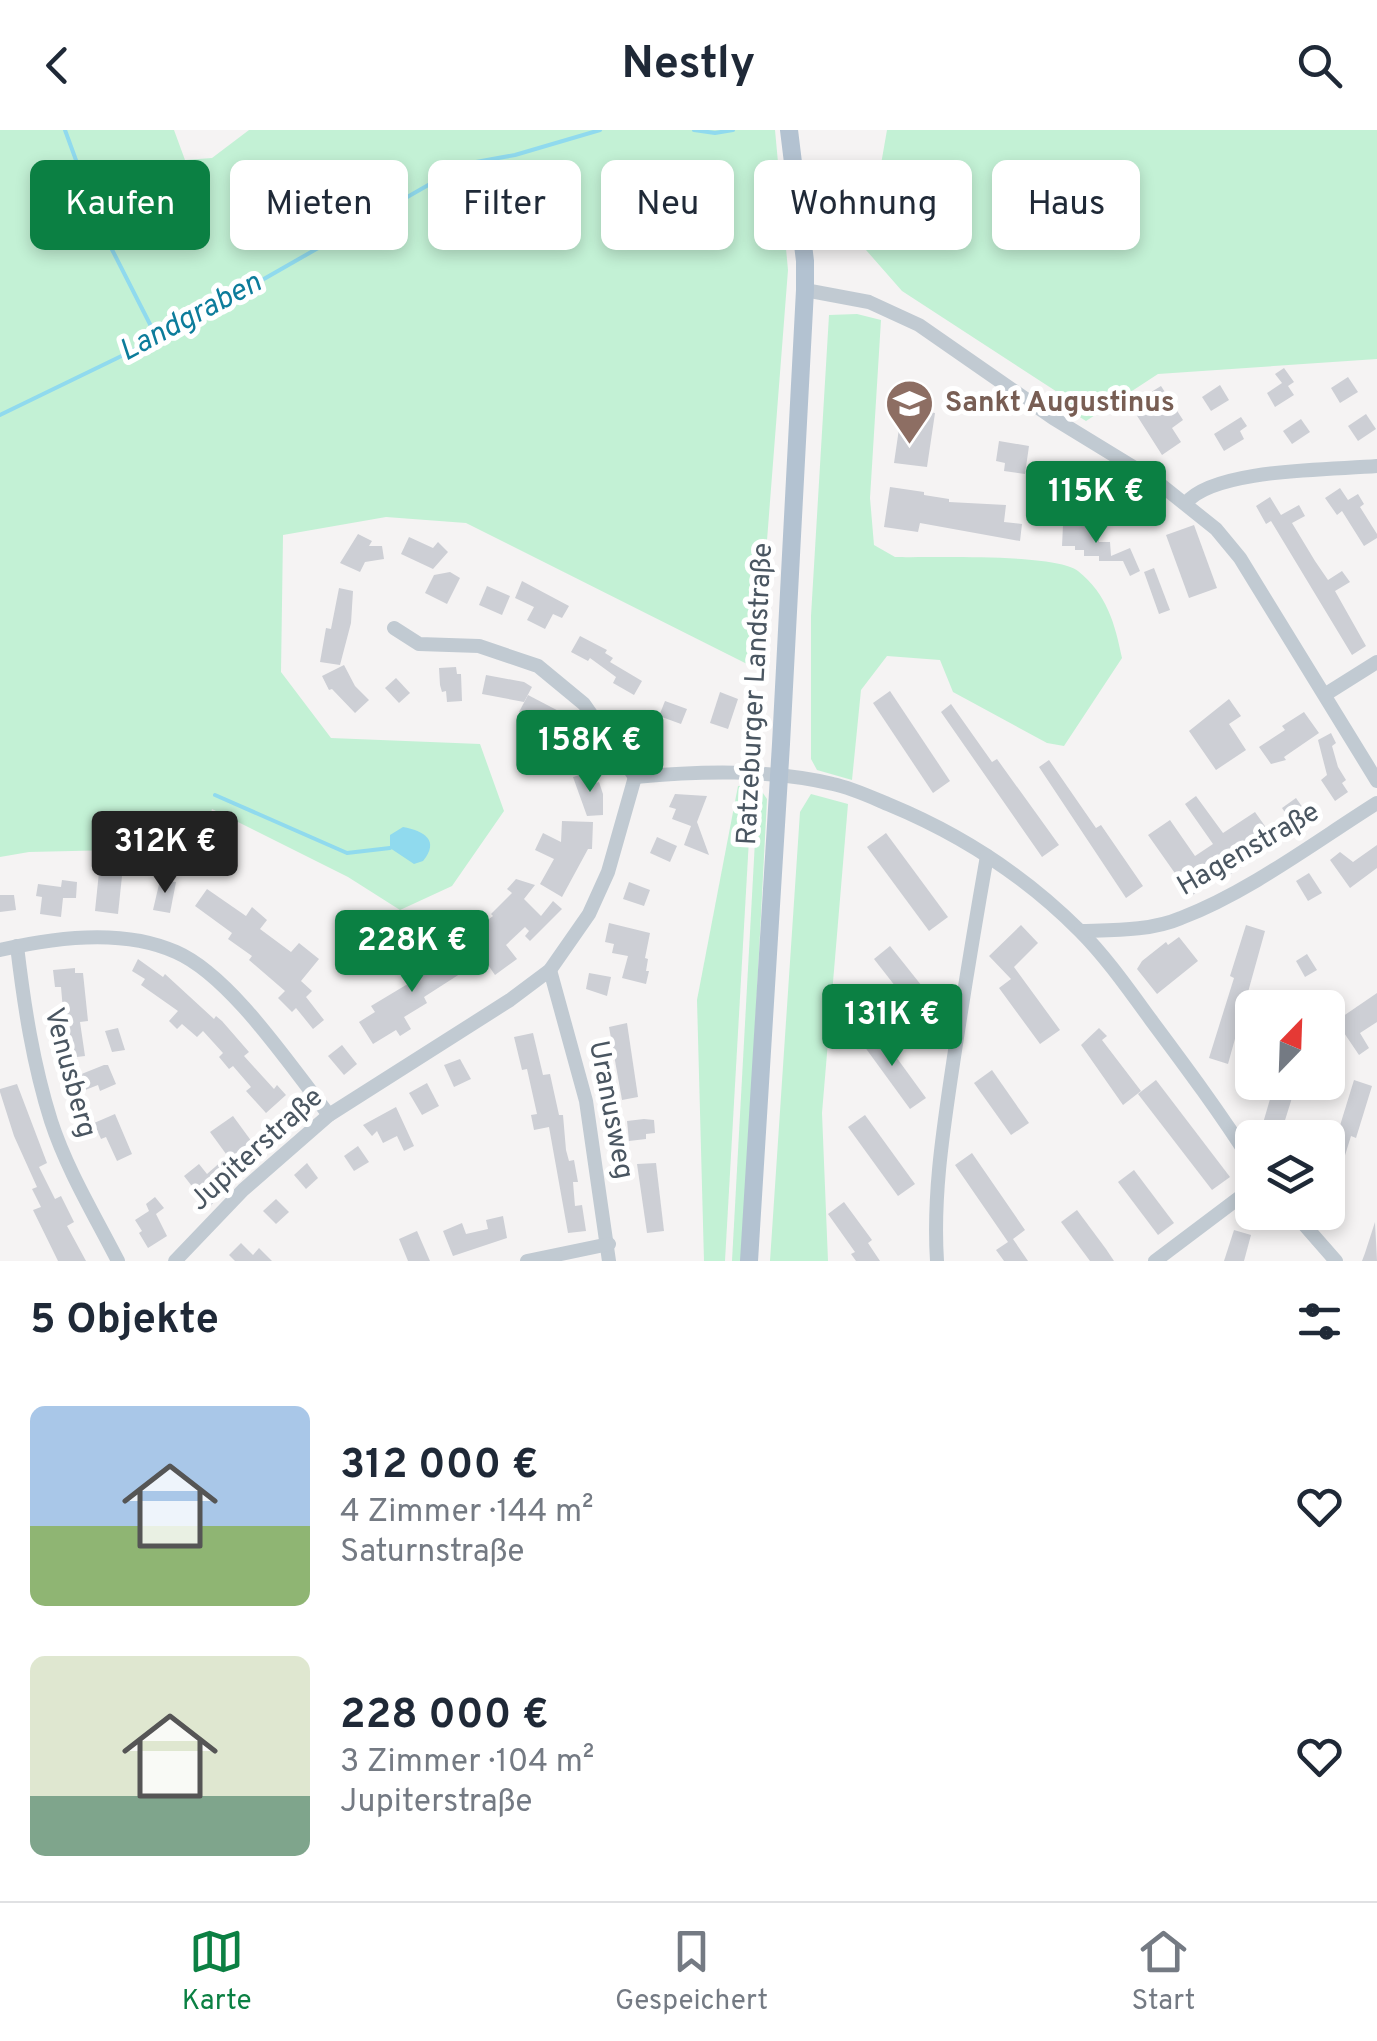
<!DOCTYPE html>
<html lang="de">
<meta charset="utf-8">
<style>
body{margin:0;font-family:Overpass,sans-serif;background:#f2f2f3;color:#1f2937;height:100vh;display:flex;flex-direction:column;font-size:38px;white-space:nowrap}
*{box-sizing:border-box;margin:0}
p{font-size:32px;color:#747a83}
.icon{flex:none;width:55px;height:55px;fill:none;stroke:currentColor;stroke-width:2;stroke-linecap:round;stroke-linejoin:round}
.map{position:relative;height:1131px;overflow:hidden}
.details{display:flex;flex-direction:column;background:#fff;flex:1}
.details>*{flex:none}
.top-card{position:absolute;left:30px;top:30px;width:1318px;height:90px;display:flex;gap:20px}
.needle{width:65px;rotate:23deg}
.buttons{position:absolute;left:1235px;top:860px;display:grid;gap:20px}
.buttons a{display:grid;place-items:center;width:110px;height:110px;border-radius:15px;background:#fff;box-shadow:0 5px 15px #0003;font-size:50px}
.price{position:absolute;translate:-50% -85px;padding:0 22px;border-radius:10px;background:#0b8043;color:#fff;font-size:32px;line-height:65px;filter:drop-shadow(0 2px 5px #0008)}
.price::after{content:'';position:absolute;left:50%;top:60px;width:30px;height:22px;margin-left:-15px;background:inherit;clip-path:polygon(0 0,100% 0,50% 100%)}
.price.on{background:#222;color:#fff}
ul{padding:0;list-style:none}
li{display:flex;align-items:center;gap:30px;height:250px;padding:0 30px}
li span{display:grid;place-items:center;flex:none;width:280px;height:200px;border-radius:15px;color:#555}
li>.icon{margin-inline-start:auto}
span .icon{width:120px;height:120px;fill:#fffc;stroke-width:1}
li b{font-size:42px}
h2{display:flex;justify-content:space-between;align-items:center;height:120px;padding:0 30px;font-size:42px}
.chip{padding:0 35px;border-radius:15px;background:#fff;box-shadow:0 5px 15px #0003;font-size:35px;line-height:90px}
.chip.on{background:#0b8043;color:#fff}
header{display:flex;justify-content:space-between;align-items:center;height:130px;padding:0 30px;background:#fff;font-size:45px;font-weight:700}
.dock{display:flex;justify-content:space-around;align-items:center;height:140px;border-top:2px solid #e0e1e3;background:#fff;font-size:28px;color:#747a83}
.dock a{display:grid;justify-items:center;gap:5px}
.dock .on{color:#0b8043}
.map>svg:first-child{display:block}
.green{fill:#c3f1d5}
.water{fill:#90daee}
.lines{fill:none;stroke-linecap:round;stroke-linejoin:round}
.stream{stroke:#90daee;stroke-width:4}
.building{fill:#cdcfd5}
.minor{stroke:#c1cad2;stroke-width:14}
.major{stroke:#b3c2d1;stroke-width:18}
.labels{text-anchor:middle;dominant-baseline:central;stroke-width:10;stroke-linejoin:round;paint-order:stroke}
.education-label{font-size:28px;font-weight:bold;fill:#785e54;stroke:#fff;text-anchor:start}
.street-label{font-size:28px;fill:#4a5661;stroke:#fff}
.water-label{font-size:30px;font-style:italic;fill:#0c7c9b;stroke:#fff}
</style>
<header><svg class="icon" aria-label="back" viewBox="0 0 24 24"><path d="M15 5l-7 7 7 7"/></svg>Nestly<svg class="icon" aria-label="search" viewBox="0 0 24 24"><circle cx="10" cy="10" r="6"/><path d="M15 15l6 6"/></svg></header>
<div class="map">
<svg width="1377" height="1131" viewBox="0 0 1377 1131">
<rect width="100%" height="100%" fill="#f5f3f3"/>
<g class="green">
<path d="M0,0H174L185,30L212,28L249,0H775L788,140L757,539L466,393L386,387L283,405L281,542L331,608L480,614L504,681L452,756L400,780L348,747L212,679L202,718L29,722L0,727Z"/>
<path d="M887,0H1377V229L1158,244L1086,291L1064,277L1068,269L902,161L866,120Z"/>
<path d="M857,184L881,190L870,368L874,415L895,427C930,428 1056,423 1078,441C1107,464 1115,494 1122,528L1064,616L1047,613L953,562L940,530L887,526L861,560L852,650L817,640L811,629V486L829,185Z"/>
<path d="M738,656H752L725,1131H704L697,870Z"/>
<path d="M758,656L767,669L743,1131H732Z"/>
<path d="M811,664L848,674L822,983L828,1131H770L800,682Z"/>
</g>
<path class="water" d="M403,697C424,701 440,710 423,731L414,734L390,718V705Z"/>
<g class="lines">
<g class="stream">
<path d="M65,0L100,96L156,206"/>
<path d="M694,0L715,3L733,0"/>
<path d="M0,285L173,201L465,34L515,25L600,0"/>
<path d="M215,665L347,723L390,718"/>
</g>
</g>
<g class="building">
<path d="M1284,238L1294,252L1288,256L1294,265L1275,277L1267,263L1282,253L1275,244Z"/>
<path d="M1348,247L1358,262L1340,273L1331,258Z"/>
<path d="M1220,255L1229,270L1211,281L1202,267Z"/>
<path d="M1161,256L1183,290L1172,298L1181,312L1162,325L1134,281L1139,278L1135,272Z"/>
<path d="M902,278L935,283L927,337L894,333Z"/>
<path d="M1366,284L1376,299L1358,311L1348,296Z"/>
<path d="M1241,287L1247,296L1240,301L1244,309L1224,321L1214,304Z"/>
<path d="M1301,289L1310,302L1292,314L1283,301Z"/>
<path d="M999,311L1029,316L1025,344L1004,341L1005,333L996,331Z"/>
<path d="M1067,335L1100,341L1094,370L1081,368V362L1062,359Z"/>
<path d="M890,357L924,362V365L949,369V372L1006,375L1004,392L1022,394L1020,411L920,393L918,402L884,397Z"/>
<path d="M1340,358L1348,370L1358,364L1364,374L1360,377L1377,404V408L1364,416L1342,381L1337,385L1325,368Z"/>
<path d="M1270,367L1281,385L1299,375L1305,386L1292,393L1315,431L1328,450L1342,441L1350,452L1335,461L1366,516L1352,525L1271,391L1266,394L1256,376Z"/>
<path d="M1063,395L1100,396L1099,412H1110L1111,426L1130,418L1140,441L1130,446L1123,431H1099V426H1084V420H1075V416H1062Z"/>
<path d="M1194,395L1217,458L1189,468L1166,405Z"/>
<path d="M358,404L372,411L369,416H382L384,429L365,432L360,442L340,433Z"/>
<path d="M409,407L433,418L438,412L448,422L433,439L401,424Z"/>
<path d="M1154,438L1170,480L1159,484L1144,442Z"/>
<path d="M450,442L460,448L447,474L425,463L434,445Z"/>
<path d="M522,451L569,476L562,488L553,484L545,499L527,490L534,477L515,468Z"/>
<path d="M487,456L510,466L502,485L479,475Z"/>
<path d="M339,458L353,461L351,493L340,535L320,532L326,498L331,499Z"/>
<path d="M580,506L607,520L605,523L613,528L610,532L642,551L634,565L613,553L616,547L590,528L588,531L571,522Z"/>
<path d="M344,535L355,556L369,570L355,583L332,559L329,560L322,546Z"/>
<path d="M456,537L457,544H461L462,571L447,572L446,561L442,562L440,555L439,538Z"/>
<path d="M486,545L524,552L532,557L524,572L482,564Z"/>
<path d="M396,548L410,563L399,573L385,558Z"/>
<path d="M890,561L950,651L933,663L873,573Z"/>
<path d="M720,562L738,569L728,599L710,593Z"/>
<path d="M528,565L572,588L558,603L519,582Z"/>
<path d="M1229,569L1241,586L1229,594L1246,620L1216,640L1189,601Z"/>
<path d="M665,571L687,579L681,594L659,586Z"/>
<path d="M951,574L992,632L997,629L1059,715L1042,727L941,582Z"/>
<path d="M1304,582L1319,603L1284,627L1286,630L1271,634L1259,617L1285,600L1282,596Z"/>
<path d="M565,600L585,621L572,633L553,612Z"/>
<path d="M1331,603L1336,613L1332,616L1338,637L1346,650L1342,653L1348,662L1335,671L1321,650L1327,645L1318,610Z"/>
<path d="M1049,630L1096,698L1101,695L1143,756L1126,768L1039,637Z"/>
<path d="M589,642L593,654L599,652L603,664V685L587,686L573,647Z"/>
<path d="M675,664L707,666L697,692L709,725L684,715L691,696L672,689L676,679L669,677Z"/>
<path d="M1196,666L1223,703L1255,682L1277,713L1222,750L1220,747L1191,766L1148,705L1170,690L1195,726L1213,714L1185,674Z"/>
<path d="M1296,668L1310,688L1296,698L1282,678Z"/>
<path d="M562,691L593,692L592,719H588L562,767L540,754L554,729L535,720L543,703L561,712Z"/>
<path d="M886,703L948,787L929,801L867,717Z"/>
<path d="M657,707L677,716L670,732L650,723Z"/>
<path d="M1377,715V738L1350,758L1330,730L1340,722L1353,732Z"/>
<path d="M99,742L122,746L118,784L95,781Z"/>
<path d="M1309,743L1322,763L1308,771L1296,751Z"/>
<path d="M516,749L535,755L524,769L541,786L553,771L562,779L530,811L525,806L529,801L525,797L506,815L517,829L495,845L486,832L473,840L466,828L487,815L475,799L493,786L491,784L512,763L507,759Z"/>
<path d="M62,750L77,752L76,768H63L61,787L40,784L42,767L36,766L38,754L61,757Z"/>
<path d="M160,750L176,752L170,783L153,780Z"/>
<path d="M629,752L650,760L644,776L623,769Z"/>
<path d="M207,759L246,786L252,777L267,790L260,799L291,822L299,813L319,829L301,851L312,861L306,867L324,890L313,899L296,878L292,882L278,868L285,861L249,830L252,826L228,809L232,803L195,776Z"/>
<path d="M0,765H14L16,780L0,782Z"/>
<path d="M609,793L650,803L645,828L648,829L646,841H649L646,854L622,848L628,826L612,823L614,814L605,812Z"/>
<path d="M1021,795L1038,813L1014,837L1060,900L1040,914L999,858L1011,849L989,826Z"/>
<path d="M1246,795L1265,801L1228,934L1209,928L1234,848L1230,846Z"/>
<path d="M1179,807L1198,831L1157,864L1137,839L1142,831L1166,812L1168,815Z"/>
<path d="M447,811L466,840L424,867L427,873L404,887L411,899L400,906L396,900L373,914L359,892L375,882L371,876L411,852L407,846L425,836L423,833L440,822L437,818Z"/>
<path d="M890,816L941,880L924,893L874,829Z"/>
<path d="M1307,824L1317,840L1305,847L1296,831Z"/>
<path d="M138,829L163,847L165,844L214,889L216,886L222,891L249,922L244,926L274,959L277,955L286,965L266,983L246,961L251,957L233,936L229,939L219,927L223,923L203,901L197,907L182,894L177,899L169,891L178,881L141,855L145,849L132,841Z"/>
<path d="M75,838V843H83L88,891L80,892L85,926L69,928L67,910L60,911L58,893L64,892L61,857H55L53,840Z"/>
<path d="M589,843L611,847L607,866L586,859Z"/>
<path d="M1377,863V892L1360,903L1369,918L1359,925L1336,891Z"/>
<path d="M627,893L638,967L622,970L609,897Z"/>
<path d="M118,898L125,920L112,922L105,901Z"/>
<path d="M875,898L926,968L910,979L859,909Z"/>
<path d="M1099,898L1107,906L1102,910L1141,961L1123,975L1081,915Z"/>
<path d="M533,903L543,945L550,944L559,985H563L566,1020L569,1031L574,1030L578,1052H573L575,1076L582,1075L586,1101L568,1103L549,997L534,1000L531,985L537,984L527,939L522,940L514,907Z"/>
<path d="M342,915L357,934L344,945L328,926Z"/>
<path d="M460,929L471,949L454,957L444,935Z"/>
<path d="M104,935H108L116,954L100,961L98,955L80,962L74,947Z"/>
<path d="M992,940L1029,993L1011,1005L974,953Z"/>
<path d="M1156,950L1230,1047L1212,1060L1138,964Z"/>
<path d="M1354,950L1372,956L1356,1008L1351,1006L1330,1074H1328V1013L1331,1000L1338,1002Z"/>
<path d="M1275,952H1297L1280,1006L1261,1000Z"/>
<path d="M427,953L439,976L422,985L409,963Z"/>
<path d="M17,954L47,1033L39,1037L55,1069L61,1066L74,1092L67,1096L86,1131H58L33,1080L41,1077L32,1059L37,1057L14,1006L0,962V959Z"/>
<path d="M396,977L414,1016L404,1021L397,1006L383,1013L377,1001L372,1006L363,995Z"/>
<path d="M115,984L132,1024L117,1031L106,1007L101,1009L94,993Z"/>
<path d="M865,985L915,1054L898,1066L848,997Z"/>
<path d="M233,986L252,1012L229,1028L210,1002Z"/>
<path d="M644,989L654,990L655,1003L646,1004V1009L629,1011L627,991Z"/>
<path d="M358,1016L369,1032L354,1041L344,1026Z"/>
<path d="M972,1023L1025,1100L1013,1109L1028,1131H1004L996,1120L1008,1112L955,1035Z"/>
<path d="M223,1030L234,1041L210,1063L217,1068L209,1078L184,1046L199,1034L207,1044Z"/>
<path d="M307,1033L318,1048L306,1059L294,1045Z"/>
<path d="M656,1033L664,1101L647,1103L637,1034Z"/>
<path d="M1134,1040L1174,1093L1158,1105L1118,1052Z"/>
<path d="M155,1067L164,1078L156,1084L167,1106L148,1118L139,1103L142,1101L135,1090L149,1081L146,1074Z"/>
<path d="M276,1069L289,1082L276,1094L263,1081Z"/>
<path d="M844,1072L872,1110L868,1113L880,1131H856L851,1124L855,1122L828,1084Z"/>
<path d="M1077,1080L1106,1119L1114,1131H1090L1061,1092Z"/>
<path d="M503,1086L507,1108L453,1126L443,1101L462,1093L466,1104L488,1099L486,1090Z"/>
<path d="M1375,1092L1377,1131H1362L1365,1123Z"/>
<path d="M1234,1100L1251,1105L1244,1131H1224Z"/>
<path d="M417,1101L430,1131H408L399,1109Z"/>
<path d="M241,1113L253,1125L259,1118L272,1131H235L229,1125Z"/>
</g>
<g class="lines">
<g class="minor">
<path d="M805,160L869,172L919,195L1053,288L1156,351L1216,399L1240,428L1377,651"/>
<path d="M1186,373C1214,338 1332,340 1377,336"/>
<path d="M394,498L419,514L479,516L538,536L584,574L635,647C700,641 769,639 833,654C852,658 871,667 890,675C960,704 1026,747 1080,801C1106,827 1129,860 1151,890C1186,937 1221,984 1252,1033"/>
<path d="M1326,564L1377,532"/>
<path d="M1081,801C1113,800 1151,801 1181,788C1249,762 1315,712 1377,673"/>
<path d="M17,816C24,875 33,934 51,991C67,1040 95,1086 118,1131"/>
<path d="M0,820C55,807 123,798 176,822C231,846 291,937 329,985"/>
<path d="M550,840L586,971L609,1131"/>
<path d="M1293,1082L1336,1131"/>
<path d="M175,1131L243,1060L329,985L510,870L550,840L589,784L608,742L635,647"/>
<path d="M527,1131L609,1114"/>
<path d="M937,1131C933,1069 942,1008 951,947C962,873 974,800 987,726"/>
<path d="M1155,1131L1252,1058"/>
</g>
<path class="major" d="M749,1131L781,614L805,160V131L789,0"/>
</g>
<defs>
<symbol id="school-pin" viewBox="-11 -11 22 30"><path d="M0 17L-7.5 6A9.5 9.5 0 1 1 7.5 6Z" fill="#8d6e63" stroke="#fff"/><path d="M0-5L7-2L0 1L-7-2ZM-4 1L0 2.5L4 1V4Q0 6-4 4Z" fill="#fff"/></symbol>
</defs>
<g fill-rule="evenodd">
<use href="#school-pin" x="882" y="246" width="55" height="75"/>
</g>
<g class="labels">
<g class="education-label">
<text x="945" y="274">Sankt Augustinus</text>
</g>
<g class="street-label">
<text transform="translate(756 564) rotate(-87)">Ratzeburger Landstraße</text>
<text transform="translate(1249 720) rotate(-30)">Hagenstraße</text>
<text transform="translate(69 943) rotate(75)">Venusberg</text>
<text transform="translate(610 980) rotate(79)">Uranusweg</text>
<text transform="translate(257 1020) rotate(-42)">Jupiterstraße</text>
</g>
<g class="water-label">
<text transform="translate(191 188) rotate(-28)">Landgraben</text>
</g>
</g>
</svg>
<div class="buttons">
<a><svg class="needle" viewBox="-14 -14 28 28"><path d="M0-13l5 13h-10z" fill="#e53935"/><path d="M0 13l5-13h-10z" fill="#747a83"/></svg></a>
<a><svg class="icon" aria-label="layers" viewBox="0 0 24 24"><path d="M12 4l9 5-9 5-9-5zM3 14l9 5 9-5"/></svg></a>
</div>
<b class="price" style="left:1096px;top:416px">115K €</b>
<b class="price" style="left:590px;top:665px">158K €</b>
<b class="price on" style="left:165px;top:766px">312K €</b>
<b class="price" style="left:412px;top:865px">228K €</b>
<b class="price" style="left:892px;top:939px">131K €</b>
<div class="top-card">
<a class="chip on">Kaufen</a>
<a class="chip">Mieten</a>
<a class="chip">Filter</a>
<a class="chip">Neu</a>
<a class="chip">Wohnung</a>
<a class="chip">Haus</a>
</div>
</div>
<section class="details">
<h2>5 Objekte<svg class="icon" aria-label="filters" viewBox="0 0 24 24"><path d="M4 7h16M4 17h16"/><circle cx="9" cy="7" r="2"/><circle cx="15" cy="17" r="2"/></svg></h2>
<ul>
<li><span style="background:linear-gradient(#a9c7e8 60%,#8fb573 0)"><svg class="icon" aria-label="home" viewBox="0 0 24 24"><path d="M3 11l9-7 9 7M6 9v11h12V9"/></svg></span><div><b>312 000 €</b><p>4 Zimmer · 144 m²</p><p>Saturnstraße</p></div><svg class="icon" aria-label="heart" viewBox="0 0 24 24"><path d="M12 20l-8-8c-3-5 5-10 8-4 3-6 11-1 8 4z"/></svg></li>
<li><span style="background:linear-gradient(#dfe7d0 70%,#7fa58c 0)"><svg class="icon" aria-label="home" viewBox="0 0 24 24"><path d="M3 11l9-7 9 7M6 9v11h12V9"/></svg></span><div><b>228 000 €</b><p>3 Zimmer · 104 m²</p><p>Jupiterstraße</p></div><svg class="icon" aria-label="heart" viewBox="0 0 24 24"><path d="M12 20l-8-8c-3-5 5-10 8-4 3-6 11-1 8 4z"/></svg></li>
</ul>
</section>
<nav class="dock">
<a class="on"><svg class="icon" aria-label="map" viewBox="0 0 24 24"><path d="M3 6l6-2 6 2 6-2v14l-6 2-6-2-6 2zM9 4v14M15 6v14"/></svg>Karte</a>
<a><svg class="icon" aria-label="saved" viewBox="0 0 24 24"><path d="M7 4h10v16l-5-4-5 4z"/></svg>Gespeichert</a>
<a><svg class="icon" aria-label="home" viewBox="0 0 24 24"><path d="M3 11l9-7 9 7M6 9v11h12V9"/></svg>Start</a>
</nav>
